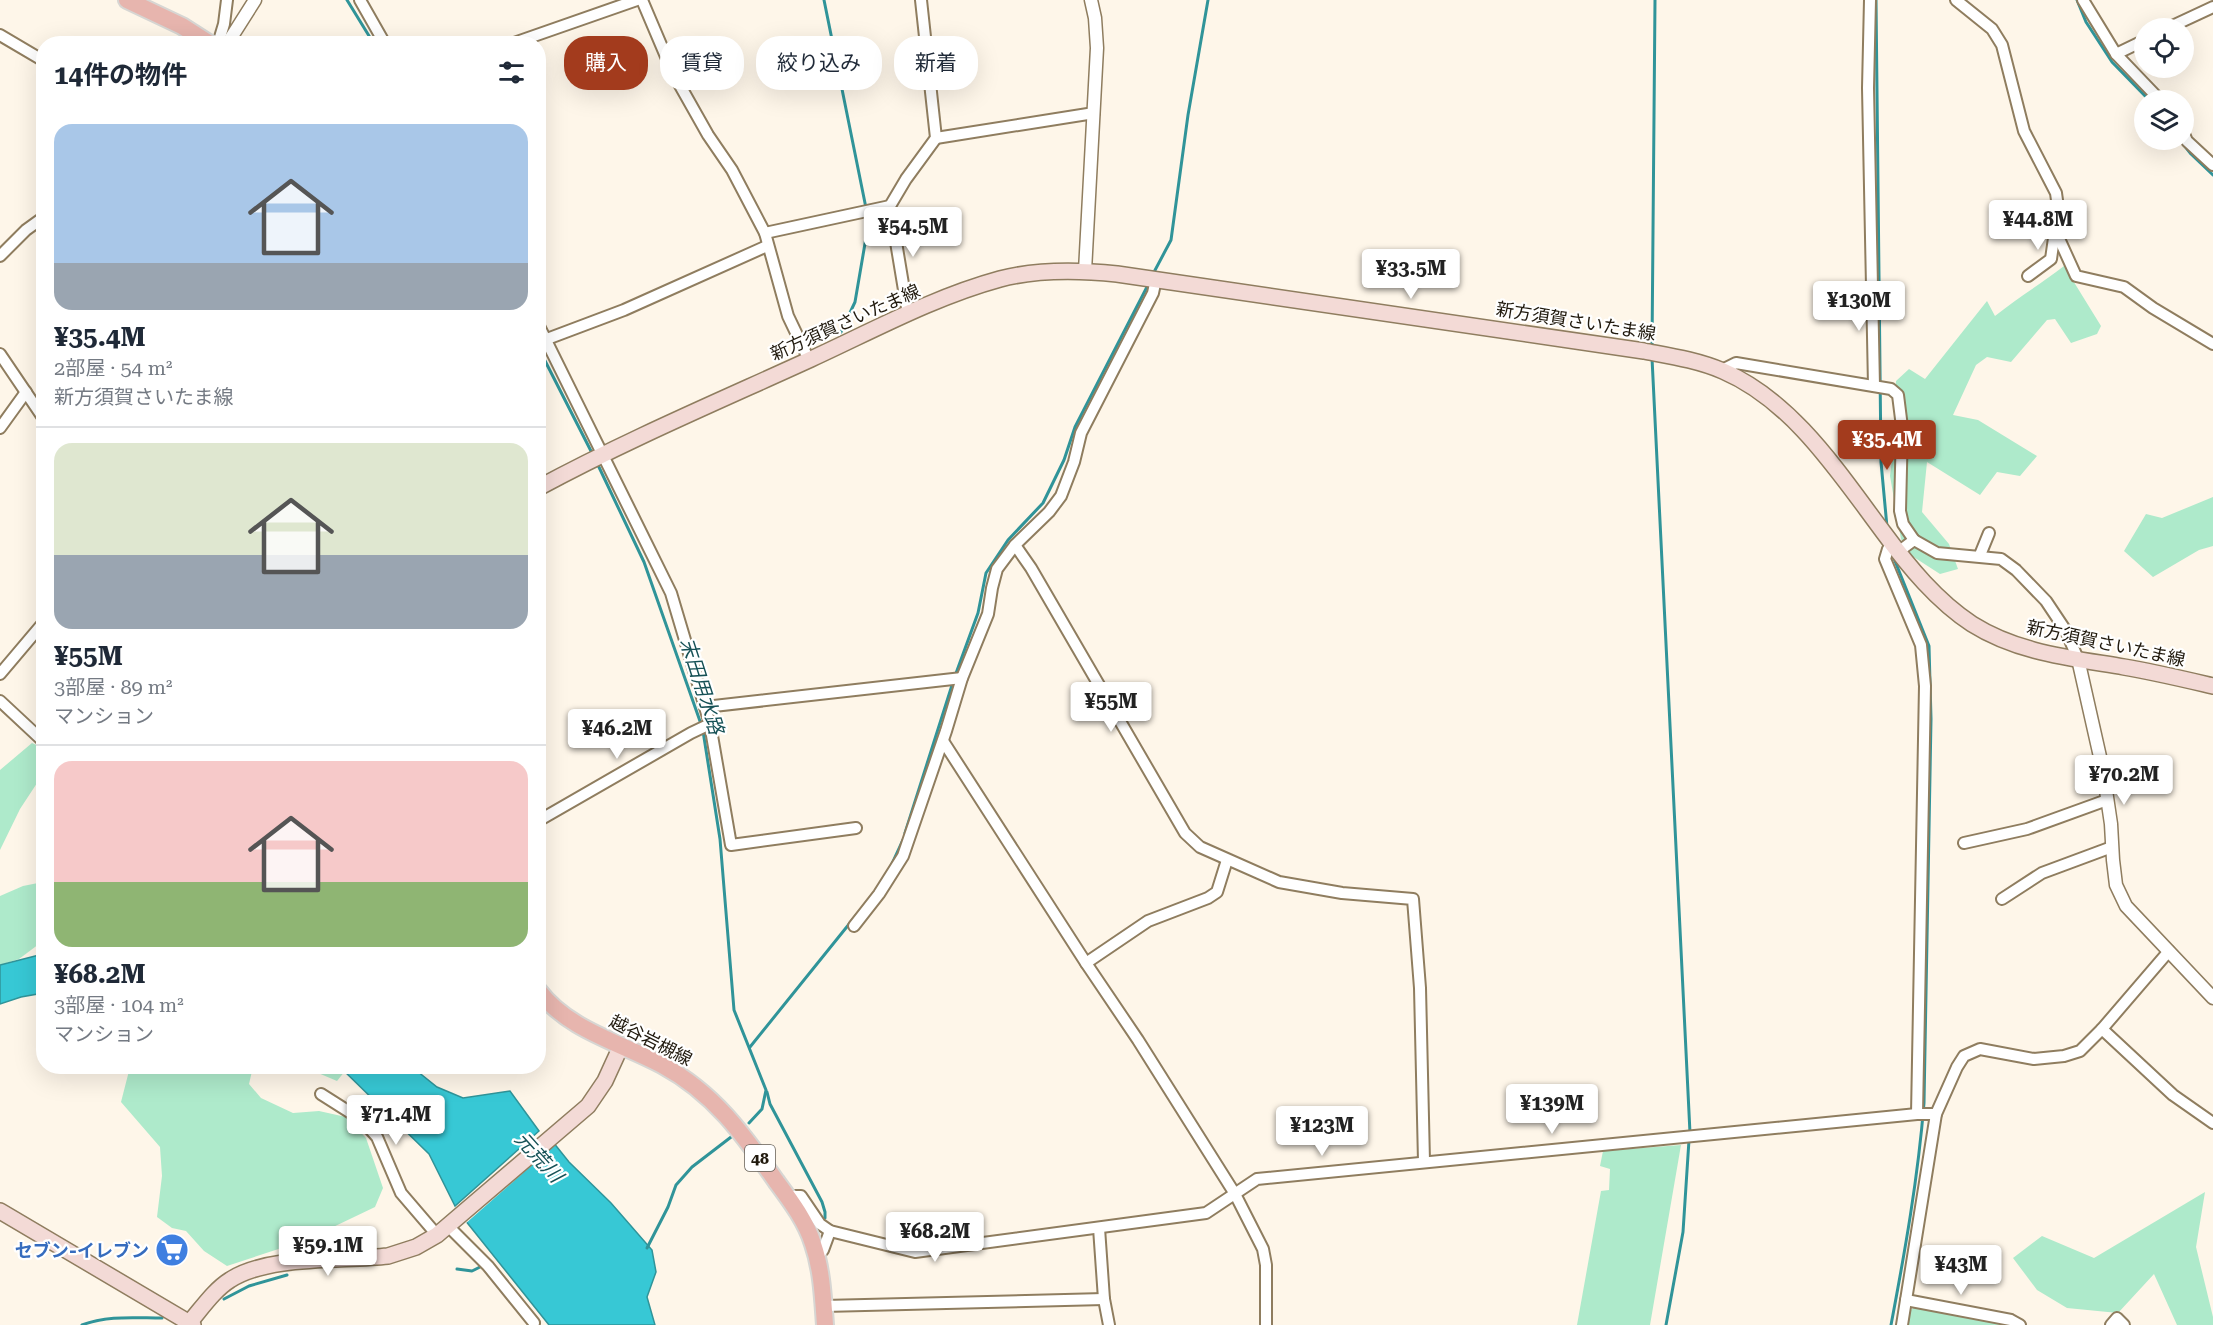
<!DOCTYPE html>
<html lang="ja">
<meta charset="utf-8">
<style>
body{margin:0;font-family:"Roboto Serif","Noto Sans JP",serif;background:#f2f2f3;color:#1f2937;height:100vh;display:flex;flex-direction:column;font-size:22px;white-space:nowrap}
*{box-sizing:border-box;margin:0}
p{font-size:20px;color:#747a83}
.icon{flex:none;width:33px;height:33px;fill:none;stroke:currentColor;stroke-width:2;stroke-linecap:round;stroke-linejoin:round}
.map{position:relative;flex:1;overflow:hidden}
.panel{position:absolute;left:36px;top:36px;width:510px;height:1038px;display:flex;flex-direction:column;background:#fff;border-radius:24px;box-shadow:0 6px 24px #0002}
.panel>*{flex:none}
.hud{position:absolute;left:564px;top:36px;width:570px;height:54px;display:flex;gap:12px}
.tools{position:absolute;left:2134px;top:18px;display:grid;gap:12px}
.tools a{display:grid;place-items:center;width:60px;height:60px;border-radius:50%;background:#fff;box-shadow:0 6px 24px #0002;font-size:30px}
.price{position:absolute;translate:-50% -51px;padding:0 14px;border-radius:6px;background:#fff;color:#222;font-size:20px;line-height:39px;filter:drop-shadow(0 2px 3px #0008)}
.price::after{content:'';position:absolute;left:50%;top:36px;width:18px;height:14px;margin-left:-9px;background:inherit;clip-path:polygon(0 0,100% 0,50% 100%)}
.price.active{background:#a33b1d;color:#fff}
ul{padding:0;list-style:none}
li{display:grid;align-content:center;gap:12px;height:318px;padding:0 18px}
li+li{border-top:2px solid #e0e1e3}
li span{display:grid;place-items:center;height:186px;border-radius:18px;color:#555}
li>.icon{margin-inline-start:auto}
span .icon{width:108px;height:108px;fill:#fffc;stroke-width:1}
li b{font-size:26px}
h2{display:flex;justify-content:space-between;align-items:center;height:72px;padding:0 18px;font-size:26px}
.chip{padding:0 21px;border-radius:24px;background:#fff;box-shadow:0 6px 24px #0002;font-size:21px;line-height:54px}
.chip.active{background:#a33b1d;color:#fff}
.map>svg:first-child{display:block}
.green{fill:#aeeacb}
.water{fill:#37c8d5;stroke:#309499;stroke-width:1.5}
.pier{fill:#fef6e9}
.lines{fill:none;stroke-linecap:round;stroke-linejoin:round}
.stream{stroke:#309499;stroke-width:3}
.minor-casing{stroke:#8f7d5f;stroke-width:14}
.tertiary-casing{stroke:#8f7d5f;stroke-width:15}
.secondary-casing{stroke:#8f7d5f;stroke-width:18}
.primary-casing{stroke:#d7d6d3;stroke-width:20}
.minor{stroke:#fff;stroke-width:10}
.tertiary{stroke:#fff;stroke-width:12}
.secondary{stroke:#f3dad6;stroke-width:15}
.primary{stroke:#e7b5ae;stroke-width:16}
.labels{text-anchor:middle;dominant-baseline:central;stroke-width:4.5;stroke-linejoin:round;paint-order:stroke}
.shield{fill:#fff;stroke:#635e56;stroke-width:1.5}
.shield-label{font-size:16px;font-weight:bold;fill:#20190d}
.street-label{font-size:18px;fill:#20190d;stroke:#fff}
.shop-label{font-size:18px;font-weight:bold;fill:#366cbe;stroke:#fff;text-anchor:end}
.water-label{font-size:20px;font-style:italic;fill:#165156;stroke:#fff}
</style>
<div class="map">
<svg width="2213" height="1325" viewBox="0 0 2213 1325">
<rect width="100%" height="100%" fill="#fef6e9"/>
<g class="green">
<path d="M2064,266L2101,326L2097,334L2071,343L2055,319L2047,320L2011,362L1987,357L1976,365L1953,415L1978,420L2037,456L2020,476L1997,472L1980,495L1927,462L1922,512L1949,544L1958,569L1940,574L1909,554L1901,539L1890,476L1893,452L1896,381L1909,369L1925,379L1987,301L1995,316C2017,298 2041,284 2064,266Z"/>
<path d="M2213,497V546L2199,550L2153,577L2124,551L2146,514L2162,518Z"/>
<path d="M32,743L43,748V774L20,809L0,850V770Z"/>
<path d="M43,882V941L19,959L0,965V896L23,886Z"/>
<path d="M130,1067H253L249,1084L261,1098L293,1113L319,1111L346,1117L366,1138L383,1188L375,1207L306,1240L227,1266L204,1251L186,1231L172,1228L157,1217L162,1176L160,1147L121,1102Z"/>
<path d="M304,1067H340L345,1071L337,1081Z"/>
<path d="M1681,1145L1650,1325H1577L1601,1191L1609,1190L1610,1169L1600,1166L1603,1151Z"/>
<path d="M2205,1192L2196,1247L2213,1317V1325H2177L2154,1274L2118,1313L2067,1308L2037,1290L2013,1258L2042,1236L2094,1258Z"/>
<path d="M1914,1307L2002,1323L2003,1325H1907L1910,1311Z"/>
</g>
<g class="water">
<path d="M43,954V993L21,997L0,1004V965Z"/>
<path d="M340,1067H412L437,1087L463,1098L510,1091L539,1131L455,1206L429,1154Z"/>
<path d="M553,1142L569,1162L611,1203L652,1250L656,1272L647,1297L655,1325H549L465,1220Z"/>
</g>
<path class="pier" d="M554,1140L557,1143L465,1224L462,1221Z"/>
<g class="lines">
<g class="stream">
<path d="M347,0L374,44"/>
<path d="M824,0L866,208"/>
<path d="M1876,0L1881,462L1887,527"/>
<path d="M2077,0L2086,22L2112,62L2149,100"/>
<path d="M2180,140L2191,154L2213,175"/>
<path d="M1153,274L1171,240L1188,115L1208,0"/>
<path d="M841,332L855,302L868,226L867,214"/>
<path d="M538,347L593,455"/>
<path d="M1652,348L1655,0"/>
<path d="M1652,358L1690,1133"/>
<path d="M597,463L644,562L701,724"/>
<path d="M955,676L978,613L986,573L1008,540L1043,503L1064,460L1075,427L1149,283"/>
<path d="M703,731L720,839L734,1010L766,1090L762,1109L749,1123"/>
<path d="M905,833L953,682"/>
<path d="M891,866L903,840"/>
<path d="M750,1047L858,913"/>
<path d="M767,1092L770,1104L822,1202L825,1212V1218"/>
<path d="M647,1248L668,1207L676,1185L692,1167L735,1134"/>
<path d="M457,1269L472,1271L480,1267"/>
<path d="M224,1299L249,1286L287,1275"/>
<path d="M82,1325C107,1315 135,1318 162,1318"/>
<path d="M1666,1325L1683,1232L1689,1140"/>
<path d="M1891,1325C1905,1251 1918,1178 1924,1103L1931,719L1929,646L1893,556"/>
</g>
<defs>
<g id="minor">
<path d="M360,0L385,44"/>
<path d="M642,0L673,73L708,135L732,170L765,233L788,316L809,360"/>
<path d="M1870,0L1868,88L1874,386"/>
<path d="M1956,0L1992,29L2002,45L2024,131L2056,193L2060,222L2055,231L2051,259L2028,276"/>
<path d="M2083,0L2116,54L2160,100"/>
<path d="M2168,28L2213,7"/>
<path d="M0,35L44,61"/>
<path d="M218,44L224,24L227,0"/>
<path d="M511,44L637,0"/>
<path d="M2116,54L2145,40"/>
<path d="M2184,134L2187,141L2213,165"/>
<path d="M936,138L1094,113"/>
<path d="M2056,232L2076,276L2124,287L2153,308L2213,344"/>
<path d="M765,233L890,206"/>
<path d="M0,256L26,230L44,217"/>
<path d="M908,314L890,206L906,179L936,138L921,0"/>
<path d="M538,324L671,593L710,724L731,845L856,828"/>
<path d="M547,339L624,310L767,246"/>
<path d="M0,354L44,419"/>
<path d="M1722,370L1736,363L1891,389L1898,395L1902,427L1900,511L1903,524L1914,540"/>
<path d="M0,428L26,392"/>
<path d="M1015,545L1031,568L1185,833L1200,847L1279,882L1342,893L1413,899L1420,988L1424,1161"/>
<path d="M1980,555L1989,533"/>
<path d="M0,674L44,622"/>
<path d="M0,701L44,742"/>
<path d="M705,707L962,678"/>
<path d="M943,741L1086,963L1138,1040L1235,1194L1263,1249L1266,1265V1325"/>
<path d="M538,821L691,733L710,724"/>
<path d="M1964,843L2027,829L2107,800"/>
<path d="M2002,899L2042,873L2112,847"/>
<path d="M854,926L879,894L903,856L946,731L962,678L988,614L992,588L997,569L1015,545L1049,512L1061,496L1074,462L1081,433L1153,293L1156,279"/>
<path d="M1086,963L1148,921L1208,898L1217,892L1227,860"/>
<path d="M2102,1029L2173,1095L2213,1123"/>
<path d="M321,1094L362,1120L377,1137L401,1193L437,1235"/>
<path d="M1917,1114L1925,686L1921,645L1885,559L1888,549L1894,547L1902,549L1914,540L1937,553L2001,559L2016,570L2046,601L2066,631L2078,659"/>
<path d="M787,1196H801L820,1224L830,1231L915,1252L1206,1213L1257,1179L1917,1114H1936"/>
<path d="M448,1226L488,1266L534,1323"/>
<path d="M1099,1228L1104,1299L1109,1325"/>
<path d="M817,1257L823,1250L830,1231"/>
<path d="M1906,1300L2011,1320L2020,1325"/>
<path d="M824,1306L1104,1299"/>
<path d="M1902,1325L1936,1114L1957,1067L1964,1056L1980,1049L2034,1059L2064,1056L2080,1051L2102,1029L2169,951"/>
<path d="M2111,1325L2117,1318L2124,1325"/>
</g>
<g id="tertiary">
<path d="M224,44L229,41L255,0"/>
<path d="M1085,271L1097,48L1095,18L1091,0"/>
<path d="M2078,659L2103,770L2111,824L2113,860L2116,885L2126,906L2213,998"/>
</g>
<g id="secondary">
<path d="M538,488C627,440 719,401 811,359C872,331 934,297 1000,279C1038,269 1078,270 1117,274L1644,351C1670,356 1697,360 1723,371C1793,401 1839,473 1884,533C1909,567 1937,601 1972,624C2018,653 2071,658 2124,667C2154,672 2183,679 2213,686"/>
<path d="M0,1211L193,1325"/>
<path d="M189,1323C202,1308 214,1290 230,1280C268,1255 343,1261 388,1256L416,1247L437,1235L588,1106L605,1081L621,1046"/>
</g>
<g id="primary">
<path d="M127,0L182,26L210,44"/>
<path d="M538,990C568,1030 619,1042 662,1065C714,1093 743,1134 776,1181C790,1200 806,1221 813,1244C822,1270 823,1298 825,1325"/>
</g>
</defs>
<use href="#minor" class="minor-casing"/>
<use href="#tertiary" class="tertiary-casing"/>
<use href="#secondary" class="secondary-casing"/>
<use href="#primary" class="primary-casing"/>
<use href="#minor" class="minor"/>
<use href="#tertiary" class="tertiary"/>
<use href="#secondary" class="secondary"/>
<use href="#primary" class="primary"/>
</g>
<defs>
<symbol id="supermarket-disc" viewBox="-11 -11 22 22"><circle r="9.5" fill="#3f7fe0" stroke="#fff"/><path d="M-6-5.5h2.5l.6 2H6L4.5 2H-2.5L-4.4-4H-6ZM-1.5 3.2a1.3 1.3 0 1 0 .1 0ZM3 3.2a1.3 1.3 0 1 0 .1 0Z" fill="#fff"/></symbol>
</defs>
<g fill-rule="evenodd">
<use href="#supermarket-disc" x="153" y="1231" width="38" height="38"/>
</g>
<g class="labels">
<rect class="shield" x="745" y="1145" width="30" height="26" rx="4.5"/>
<g class="shield-label">
<text x="760" y="1158">48</text>
</g>
<g class="street-label">
<text transform="translate(1576 321) rotate(9)">新方須賀さいたま線</text>
<text transform="translate(845 322) rotate(-24)">新方須賀さいたま線</text>
<text transform="translate(2106 643) rotate(12)">新方須賀さいたま線</text>
<text transform="translate(651 1040) rotate(27)">越谷岩槻線</text>
</g>
<g class="shop-label">
<text x="149" y="1250">セブン-イレブン</text>
</g>
<g class="water-label">
<text transform="translate(702 686) rotate(72)">末田用水路</text>
<text transform="translate(539 1157) rotate(48)">元荒川</text>
</g>
</g>
</svg>
<div class="tools">
<a><svg class="icon" aria-label="locate" viewBox="0 0 24 24"><circle cx="12" cy="12" r="6"/><path d="M12 2v4M12 18v4M2 12h4M18 12h4"/></svg></a>
<a><svg class="icon" aria-label="layers" viewBox="0 0 24 24"><path d="M12 4l9 5-9 5-9-5zM3 14l9 5 9-5"/></svg></a>
</div>
<b class="price" style="left:2038px;top:251px">¥44.8M</b>
<b class="price" style="left:913px;top:258px">¥54.5M</b>
<b class="price" style="left:1411px;top:300px">¥33.5M</b>
<b class="price" style="left:1859px;top:332px">¥130M</b>
<b class="price active" style="left:1887px;top:471px">¥35.4M</b>
<b class="price" style="left:1111px;top:733px">¥55M</b>
<b class="price" style="left:617px;top:760px">¥46.2M</b>
<b class="price" style="left:2124px;top:806px">¥70.2M</b>
<b class="price" style="left:1552px;top:1135px">¥139M</b>
<b class="price" style="left:396px;top:1146px">¥71.4M</b>
<b class="price" style="left:1322px;top:1157px">¥123M</b>
<b class="price" style="left:935px;top:1263px">¥68.2M</b>
<b class="price" style="left:328px;top:1277px">¥59.1M</b>
<b class="price" style="left:1961px;top:1296px">¥43M</b>
<div class="hud">
<a class="chip active">購入</a>
<a class="chip">賃貸</a>
<a class="chip">絞り込み</a>
<a class="chip">新着</a>
</div>
<section class="panel">
<h2>14件の物件<svg class="icon" aria-label="filters" viewBox="0 0 24 24"><path d="M4 7h16M4 17h16"/><circle cx="9" cy="7" r="2"/><circle cx="15" cy="17" r="2"/></svg></h2>
<ul>
<li><span style="background:linear-gradient(#a9c7e8 75%,#9aa5b1 0)"><svg class="icon" aria-label="home" viewBox="0 0 24 24"><path d="M3 11l9-7 9 7M6 9v11h12V9"/></svg></span><div><b>¥35.4M</b><p>2部屋 · 54 m²</p><p>新方須賀さいたま線</p></div></li>
<li><span style="background:linear-gradient(#dfe7d0 60%,#9aa5b1 0)"><svg class="icon" aria-label="home" viewBox="0 0 24 24"><path d="M3 11l9-7 9 7M6 9v11h12V9"/></svg></span><div><b>¥55M</b><p>3部屋 · 89 m²</p><p>マンション</p></div></li>
<li><span style="background:linear-gradient(#f6c9c9 65%,#8fb573 0)"><svg class="icon" aria-label="home" viewBox="0 0 24 24"><path d="M3 11l9-7 9 7M6 9v11h12V9"/></svg></span><div><b>¥68.2M</b><p>3部屋 · 104 m²</p><p>マンション</p></div></li>
</ul>
</section>
</div>
